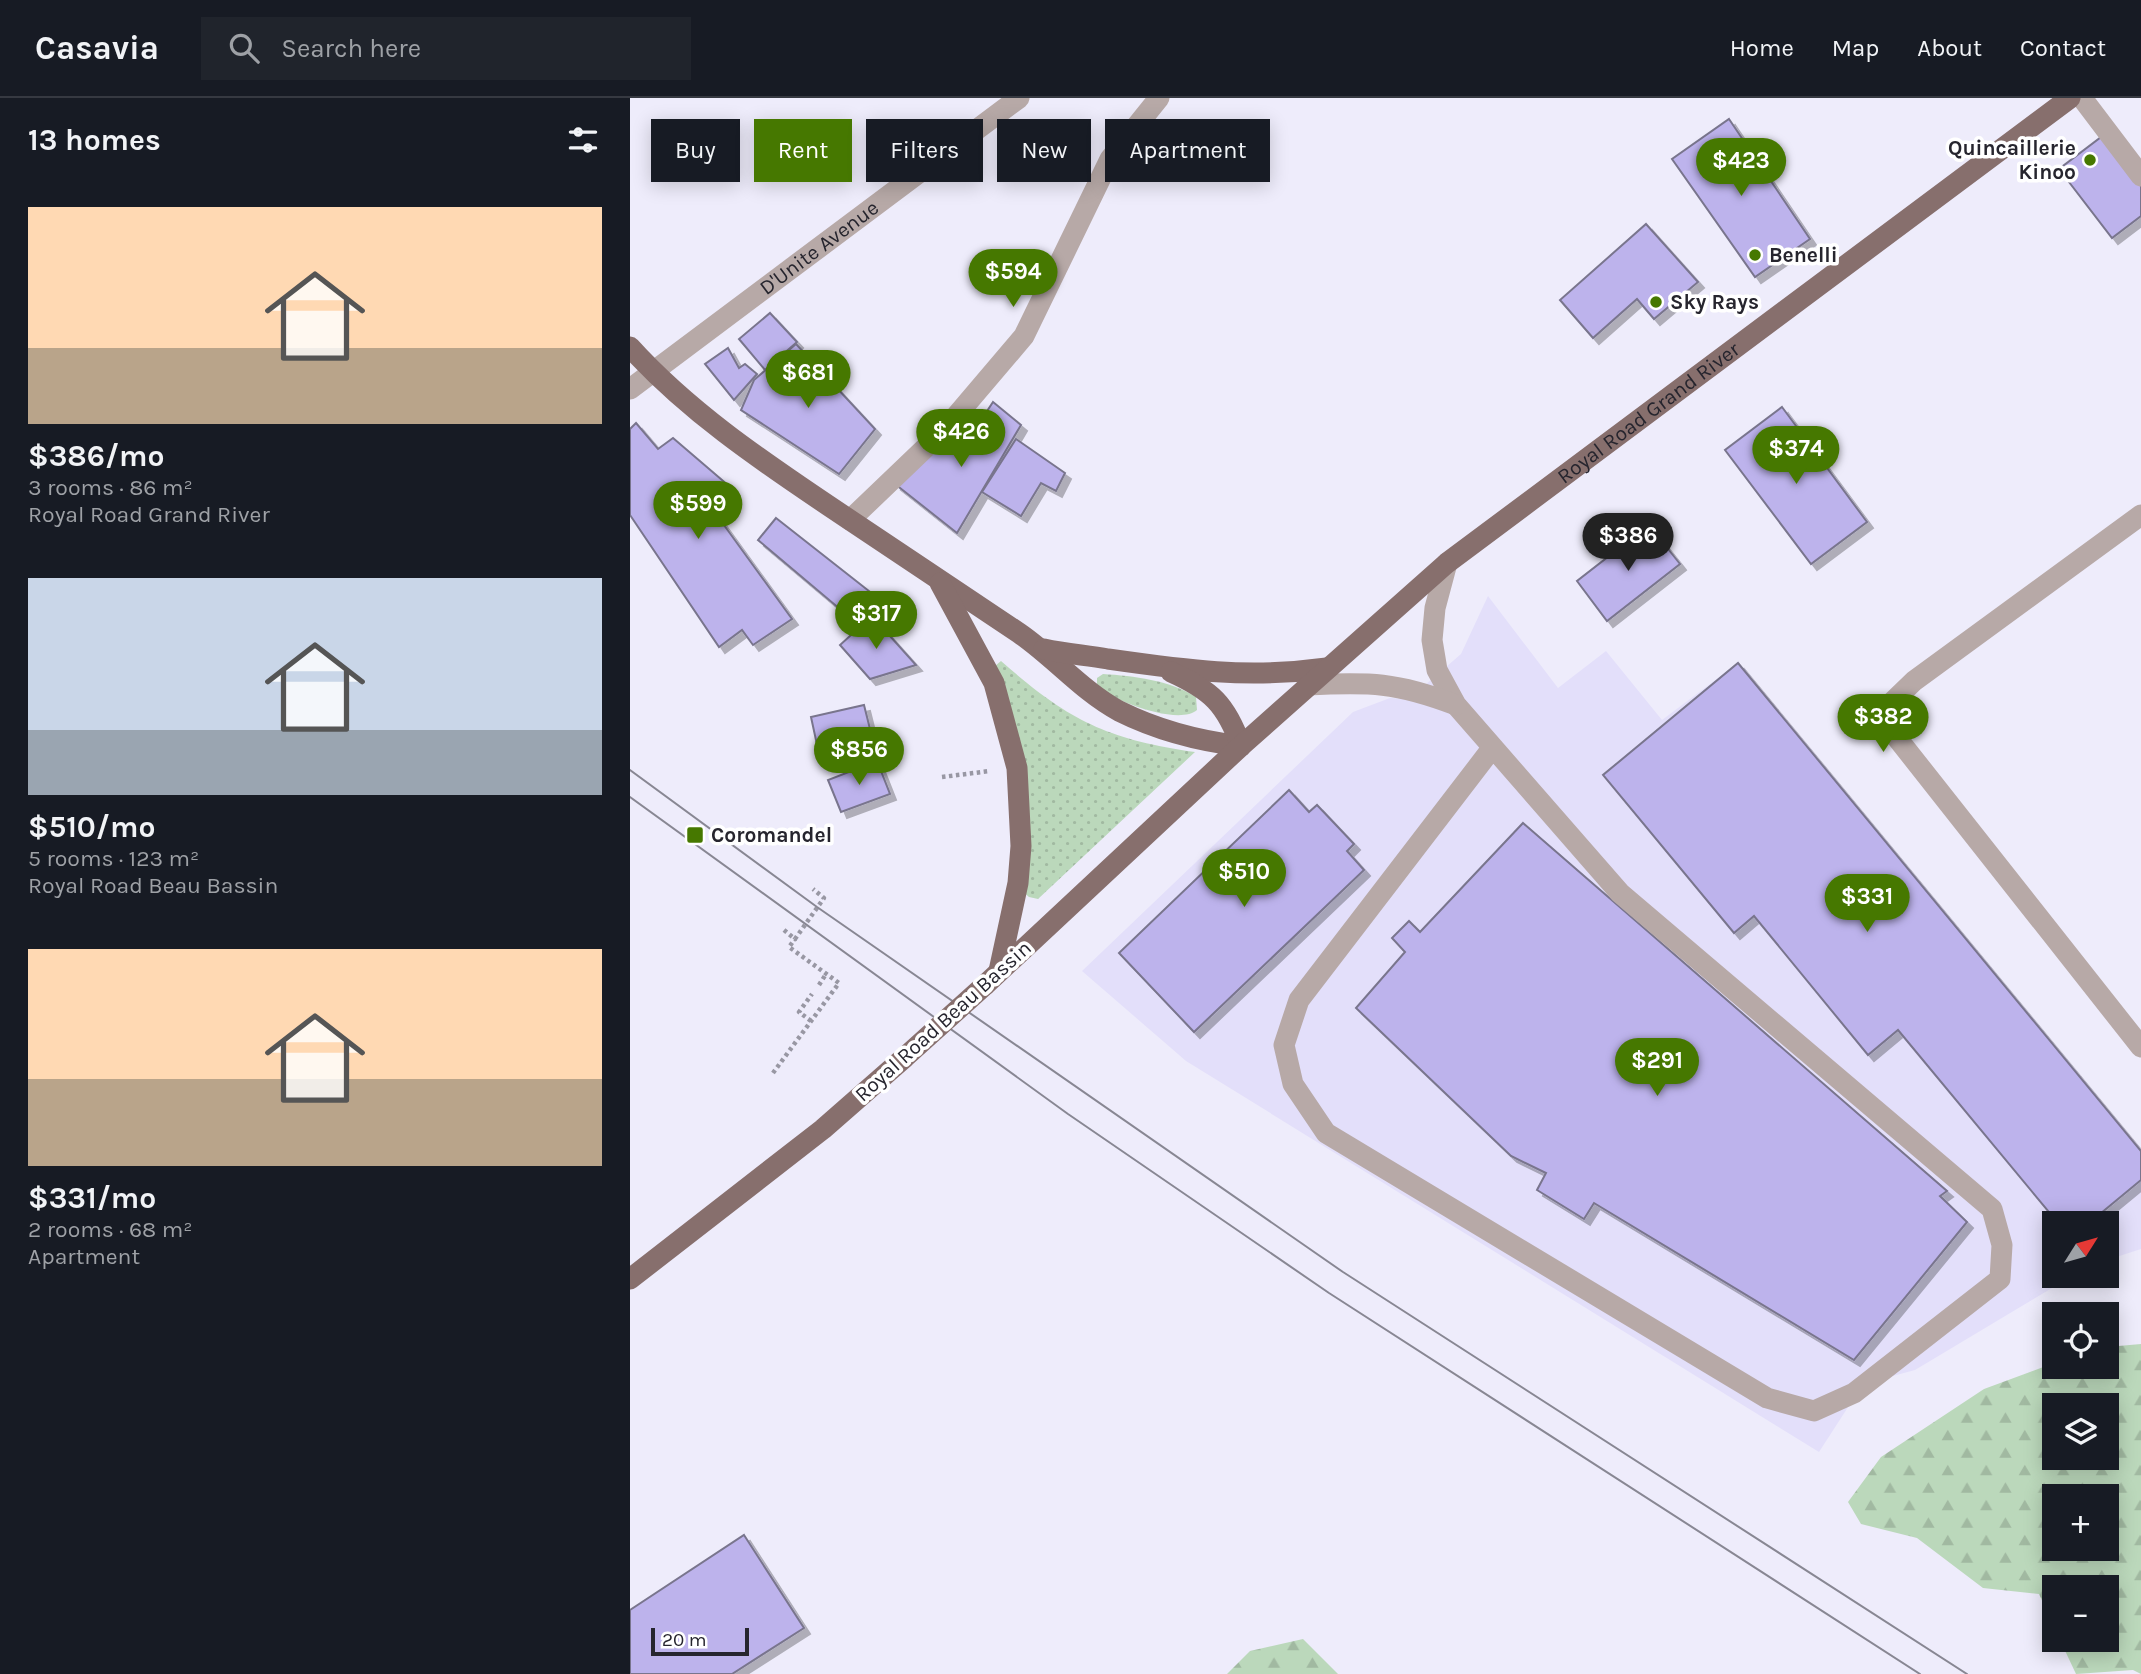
<!DOCTYPE html>
<meta charset="utf-8">
<style>
body{margin:0;font-family:Karla,sans-serif;background:#20242c;color:#f1f3f6;height:100vh;display:flex;flex-direction:column;font-size:26px;white-space:nowrap}
*{box-sizing:border-box;margin:0}
p{font-size:23px;color:#9ea1a6}
.icon{flex:none;width:38px;height:38px;fill:none;stroke:currentColor;stroke-width:2;stroke-linecap:round;stroke-linejoin:round}
.map{position:relative;flex:1;overflow:hidden}
.sheet{display:flex;flex-direction:column;background:#171b24;width:630px}
.sheet>*{flex:none}
.hud{position:absolute;left:21px;top:21px;width:665px;height:63px;display:flex;gap:14px}
.needle{width:46px;rotate:53deg}
.controls{position:absolute;left:1412px;top:1113px;display:grid;gap:14px}
.controls a{display:grid;place-items:center;width:77px;height:77px;border-radius:0px;background:#171b24;box-shadow:0 4px 18px #0003;font-size:35px}
.scale{position:absolute;left:21px;bottom:18px;width:98px;box-sizing:border-box;padding-left:7px;border:4px solid #26252e;border-top:0;font-size:19px;line-height:24px;white-space:nowrap;color:#26252e;-webkit-text-stroke:5px #fff;paint-order:stroke}
.price{position:absolute;translate:-50% -60px;padding:0 16px;border-radius:24px;background:#467800;color:#fff;font-size:23px;line-height:46px;filter:drop-shadow(0 2px 4px #0008)}
.price::after{content:'';position:absolute;left:50%;top:42px;width:21px;height:16px;margin-left:-10px;background:inherit;clip-path:polygon(0 0,100% 0,50% 100%)}
.price.current{background:#222;color:#fff}
ul{padding:0;list-style:none}
li{display:grid;align-content:center;gap:14px;height:371px;padding:0 28px}
li span{display:grid;place-items:center;height:217px;border-radius:0px;color:#555}
li>.icon{margin-inline-start:auto}
span .icon{width:126px;height:126px;fill:#fffc;stroke-width:1}
li b{font-size:30px}
h2{display:flex;justify-content:space-between;align-items:center;height:84px;padding:0 28px;font-size:30px}
.tag{padding:0 24px;border-radius:0px;background:#171b24;box-shadow:0 4px 18px #0003;font-size:24px;line-height:63px}
.tag.current{background:#467800;color:#fff}
header{display:flex;align-items:center;gap:42px;box-sizing:border-box;height:98px;padding:0 35px;background:#171b24;border-bottom:2px solid #363941}
header strong{font-size:33px}
nav{display:flex;gap:38px;margin-inline-start:auto;font-size:24px}
.search{width:490px;height:63px;background:#20242c;display:flex;align-items:center;gap:18px;box-sizing:border-box;padding:0 24px;border-radius:0px;color:#9ea1a6;font-size:26px}
main{display:flex;flex:1;min-height:0}
.map>svg:first-child{display:block}
.built{fill:#e3dffa}
.grass{fill:url(#grass-dots)}
.forest{fill:url(#forest-firs);fill-rule:evenodd}
.building{fill:#bdb3ec;stroke:#79758d;stroke-width:2;filter:url(#shadow)}
.lines{fill:none;stroke-linecap:round;stroke-linejoin:round}
.path{stroke:#9897a3;stroke-width:4.5;stroke-dasharray:3.5 3.5;stroke-linecap:butt}
.minor{stroke:#b7a9a7;stroke-width:21}
.major{stroke:#876f6d;stroke-width:21}
.tram{stroke:#888793;stroke-width:2}
.major-bridge{stroke:#876f6d;stroke-width:21}
.poi-dot{fill:#467800;stroke:#fff;stroke-width:2.5}
.labels{text-anchor:middle;dominant-baseline:central;stroke-width:7;stroke-linejoin:round;paint-order:stroke}
.poi-label{font-size:21px;font-weight:bold;fill:#26252e;stroke:#fff;text-anchor:start}
.street-label{font-size:21px;fill:#26252e;stroke:#fff}
</style>
<header>
<strong>Casavia</strong>
<div class="search"><svg class="icon" aria-label="search" viewBox="0 0 24 24"><circle cx="10" cy="10" r="6"/><path d="M15 15l6 6"/></svg>Search here</div>
<nav><a>Home</a><a>Map</a><a>About</a><a>Contact</a></nav>
</header>
<main>
<section class="sheet">
<h2>13 homes<svg class="icon" aria-label="filters" viewBox="0 0 24 24"><path d="M4 7h16M4 17h16"/><circle cx="9" cy="7" r="2"/><circle cx="15" cy="17" r="2"/></svg></h2>
<ul>
<li><span style="background:linear-gradient(#ffd9b3 65%,#b9a48a 0)"><svg class="icon" aria-label="home" viewBox="0 0 24 24"><path d="M3 11l9-7 9 7M6 9v11h12V9"/></svg></span><div><b>$386/mo</b><p>3 rooms · 86 m²</p><p>Royal Road Grand River</p></div></li>
<li><span style="background:linear-gradient(#c9d6e8 70%,#9aa5b1 0)"><svg class="icon" aria-label="home" viewBox="0 0 24 24"><path d="M3 11l9-7 9 7M6 9v11h12V9"/></svg></span><div><b>$510/mo</b><p>5 rooms · 123 m²</p><p>Royal Road Beau Bassin</p></div></li>
<li><span style="background:linear-gradient(#ffd9b3 60%,#b9a48a 0)"><svg class="icon" aria-label="home" viewBox="0 0 24 24"><path d="M3 11l9-7 9 7M6 9v11h12V9"/></svg></span><div><b>$331/mo</b><p>2 rooms · 68 m²</p><p>Apartment</p></div></li>
</ul>
</section>
<div class="map">
<svg width="1511" height="1576" viewBox="0 0 1511 1576">
<defs>
<pattern id="grass-dots" width="8" height="8" patternUnits="userSpaceOnUse" patternTransform="scale(1.75)"><rect width="8" height="8" fill="#bbd8bb"/><path d="M2 2h.1M6 6h.1" fill="none" stroke="#a1b9a1" stroke-width="1.8" stroke-linecap="round"/></pattern>
<pattern id="forest-firs" width="22" height="20" patternUnits="userSpaceOnUse" patternTransform="scale(1.75)"><rect width="22" height="20" fill="#bbd8bb"/><path d="M5 1l3.5 6h-7zM16 11l3.5 6h-7z" fill="#a1b9a1"/></pattern>
<filter id="shadow"><feDropShadow dx="6" dy="6" stdDeviation="0" flood-color="#0004"/></filter>
</defs>
<rect width="100%" height="100%" fill="#eeecfb"/>
<path class="built" d="M858,498L928,590L976,553L1032,622L1108,565L1511,1053V1151L1477,1162V1125H1424V1178H1442L1285,1272L1233,1286L1189,1354L556,963L452,873L723,614L760,600L779,601L831,556Z"/>
<g class="grass">
<path d="M371,563C438,622 476,641 565,654L408,801L399,799L391,792L365,568Z"/>
<path d="M473,576C504,578 539,582 566,599L567,612C549,628 480,603 467,586V580Z"/>
</g>
<g class="forest">
<path d="M1511,1246V1576L1503,1572L1446,1576L1430,1542H1477V1489H1424V1529L1409,1496L1353,1490L1287,1440L1231,1426L1218,1404L1251,1359L1354,1291L1424,1265V1269H1477V1249ZM1424,1307H1477V1360H1424ZM1424,1398H1477V1451H1424Z"/>
<path d="M673,1541L708,1576H597L620,1553Z"/>
</g>
<g class="building">
<path d="M1099,21L1180,141L1125,179L1042,61Z"/>
<path d="M1483,30L1511,67V118L1482,140L1429,71Z"/>
<path d="M1016,126L1068,184L1024,221L1007,201L963,240L930,202Z"/>
<path d="M140,215L167,244L135,272L109,241Z"/>
<path d="M166,246L245,331L209,376L111,312L124,282Z"/>
<path d="M98,250L109,270L115,266L127,276L104,302L75,266Z"/>
<path d="M363,304L391,327L327,435L265,386L312,347L344,333Z"/>
<path d="M1152,309L1237,424L1181,466L1095,352Z"/>
<path d="M6,325L28,351L43,340L99,388L78,405L162,521L123,547L112,532L89,549L0,417V331Z"/>
<path d="M386,341L435,375L426,393L411,385L391,418L352,394Z"/>
<path d="M146,420L244,497L230,528L128,442Z"/>
<path d="M1019,427L1050,466L977,523L947,483Z"/>
<path d="M242,518L286,567L240,581L210,547Z"/>
<path d="M1108,565L1511,1053V1082L1459,1125H1428L1268,932L1238,957L1124,818L1104,835L973,677Z"/>
<path d="M234,607L243,643L189,656L181,619Z"/>
<path d="M247,663L260,696L211,714L198,682Z"/>
<path d="M659,692L679,714L687,707L724,746L717,753L734,772L564,934L489,855Z"/>
<path d="M893,725L1317,1093L1310,1098L1337,1124L1224,1262L964,1105L954,1121L907,1092L916,1075L881,1058L726,910L775,854L762,840L779,823L790,834Z"/>
<path d="M114,1437L174,1530L102,1576H0V1512Z"/>
</g>
<g class="lines">
<g class="path">
<path d="M312,679L360,673"/>
<path d="M154,832L165,841L194,800L183,791"/>
<path d="M189,887L196,876"/>
<path d="M181,923L169,914L182,896"/>
<path d="M143,975L209,885L159,849L165,841"/>
</g>
<g class="minor">
<path d="M1452,0L1511,78"/>
<path id="s1" d="M0,291L389,0"/>
<path d="M1511,417L1284,583L1256,610L1260,631L1511,949"/>
<path d="M220,422L315,331L394,238L480,61L529,0"/>
<path d="M817,465L805,510L802,542L807,572L826,607L990,795L1362,1111L1372,1147L1370,1181L1224,1295L1184,1313L1137,1300L696,1035L663,986L654,947L669,902L863,649"/>
<path d="M677,587C740,584 766,584 826,607"/>
</g>
<g class="major">
<path d="M0,249C57,312 129,361 199,408C262,450 326,493 389,535C424,559 452,593 489,613C527,632 569,643 611,648"/>
<path d="M310,485L364,585L387,670L391,748L388,785L369,873"/>
<path d="M414,551C436,556 456,557 478,561C555,572 618,581 697,570"/>
<path d="M541,574C581,592 596,606 611,648"/>
<path id="s2" d="M355,887L611,648L817,465L1440,0"/>
<path d="M0,1181L193,1031L274,960"/>
</g>
<g class="tram">
<path d="M0,672L187,809L713,1174L1337,1576"/>
<path d="M0,699L438,1016L699,1195L1290,1576"/>
</g>
<path class="major-bridge" d="M274,960L355,887"/>
</g>
<g class="poi-dot">
<circle cx="1460" cy="62" r="7"/>
<circle cx="1125" cy="157" r="7"/>
<circle cx="1026" cy="204" r="7"/>
<rect x="56" y="728" width="18" height="18" rx="3.5"/>
</g>
<g class="labels">
<g class="poi-label">
<text x="1446" y="50" text-anchor="end">Quincaillerie<tspan x="1446" dy="24">Kinoo</tspan></text>
<text x="1139" y="157">Benelli</text>
<text x="1040" y="204">Sky Rays</text>
<text x="81" y="737">Coromandel</text>
</g>
<g class="street-label">
<text stroke="none"><textPath href="#s1" startOffset="236">D'Unite Avenue</textPath></text>
<text stroke="none"><textPath href="#s2" startOffset="877">Royal Road Grand River</textPath></text>
<text transform="translate(313 923) rotate(-42)">Royal Road Beau Bassin</text>
</g>
</g>
</svg>
<div class="controls">
<a><svg class="needle" viewBox="-14 -14 28 28"><path d="M0-13l5 13h-10z" fill="#e53935"/><path d="M0 13l5-13h-10z" fill="#9ea1a6"/></svg></a>
<a><svg class="icon" aria-label="locate" viewBox="0 0 24 24"><circle cx="12" cy="12" r="6"/><path d="M12 2v4M12 18v4M2 12h4M18 12h4"/></svg></a>
<a><svg class="icon" aria-label="layers" viewBox="0 0 24 24"><path d="M12 4l9 5-9 5-9-5zM3 14l9 5 9-5"/></svg></a>
<a>+</a>
<a>−</a>
</div>
<div class="scale">20 m</div>
<b class="price" style="left:1111px;top:100px">$423</b>
<b class="price" style="left:383px;top:211px">$594</b>
<b class="price" style="left:178px;top:312px">$681</b>
<b class="price" style="left:331px;top:371px">$426</b>
<b class="price" style="left:1166px;top:388px">$374</b>
<b class="price" style="left:68px;top:443px">$599</b>
<b class="price current" style="left:998px;top:475px">$386</b>
<b class="price" style="left:246px;top:553px">$317</b>
<b class="price" style="left:1253px;top:656px">$382</b>
<b class="price" style="left:229px;top:689px">$856</b>
<b class="price" style="left:614px;top:811px">$510</b>
<b class="price" style="left:1237px;top:836px">$331</b>
<b class="price" style="left:1027px;top:1000px">$291</b>
<div class="hud">
<a class="tag">Buy</a>
<a class="tag current">Rent</a>
<a class="tag">Filters</a>
<a class="tag">New</a>
<a class="tag">Apartment</a>
</div>
</div>
</main>
